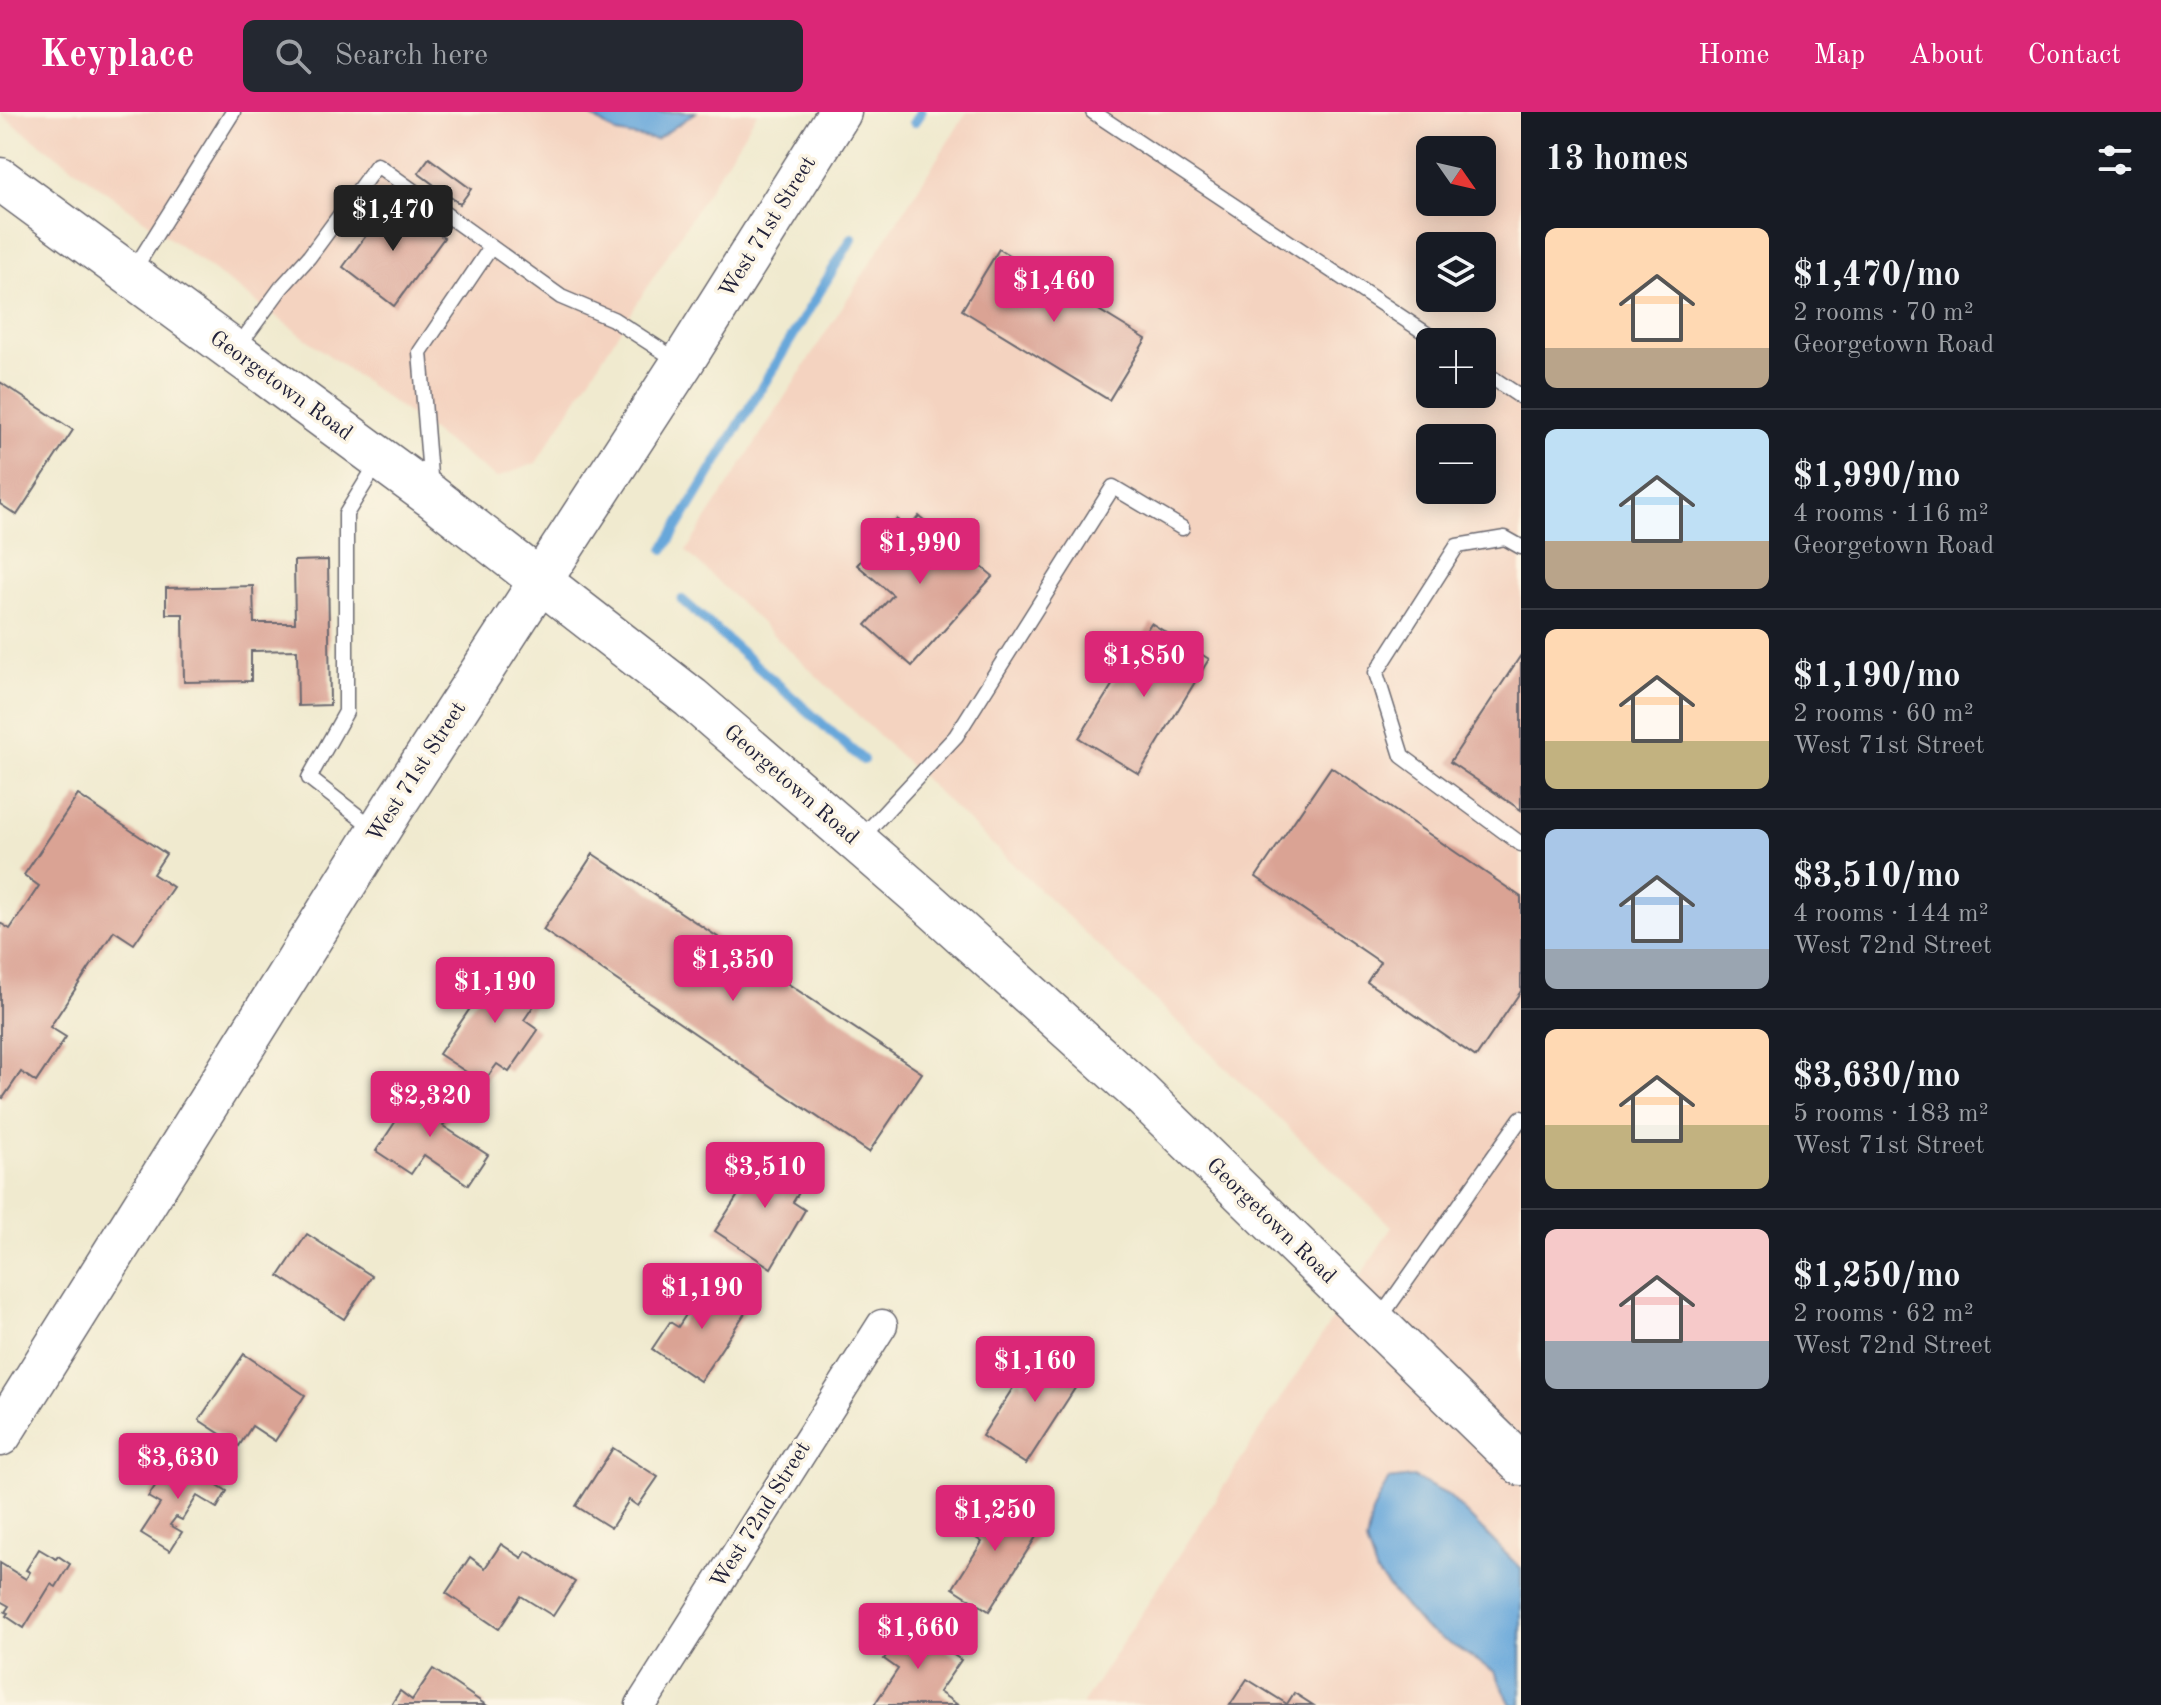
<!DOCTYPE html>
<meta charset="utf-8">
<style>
body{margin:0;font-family:"Old Standard TT",serif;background:#242831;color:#f1f3f6;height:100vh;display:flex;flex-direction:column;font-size:30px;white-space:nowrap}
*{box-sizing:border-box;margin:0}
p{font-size:26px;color:#9ea1a6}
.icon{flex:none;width:44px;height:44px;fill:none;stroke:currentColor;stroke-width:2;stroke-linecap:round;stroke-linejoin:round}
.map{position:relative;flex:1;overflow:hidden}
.side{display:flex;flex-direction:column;background:#171b24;width:640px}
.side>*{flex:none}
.needle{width:52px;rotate:124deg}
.fabs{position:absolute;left:1416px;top:24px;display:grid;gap:16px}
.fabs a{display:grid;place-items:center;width:80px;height:80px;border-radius:12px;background:#171b24;box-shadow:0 4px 20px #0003;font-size:40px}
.price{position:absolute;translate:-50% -68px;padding:0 18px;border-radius:8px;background:#db2777;color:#fff;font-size:26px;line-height:52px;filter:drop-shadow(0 2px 4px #0008)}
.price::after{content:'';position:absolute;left:50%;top:48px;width:24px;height:18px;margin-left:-12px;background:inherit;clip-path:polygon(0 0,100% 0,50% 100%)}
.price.active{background:#222;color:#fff}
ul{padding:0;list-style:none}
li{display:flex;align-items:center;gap:24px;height:200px;padding:0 24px}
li+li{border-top:2px solid #363941}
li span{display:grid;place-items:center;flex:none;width:224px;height:160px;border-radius:12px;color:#555}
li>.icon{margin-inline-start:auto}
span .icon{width:96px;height:96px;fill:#fffc;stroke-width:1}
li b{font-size:34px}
h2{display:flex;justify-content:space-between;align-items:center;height:96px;padding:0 24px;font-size:34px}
header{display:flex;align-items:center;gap:48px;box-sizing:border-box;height:112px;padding:0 40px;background:#db2777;color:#fff}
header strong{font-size:38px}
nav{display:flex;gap:44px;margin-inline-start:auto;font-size:28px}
.search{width:560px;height:72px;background:#242831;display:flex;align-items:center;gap:20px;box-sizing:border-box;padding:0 28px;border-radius:12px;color:#9ea1a6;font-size:30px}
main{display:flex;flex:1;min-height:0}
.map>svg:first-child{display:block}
.built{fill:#f4d3c0;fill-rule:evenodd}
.water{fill:#67a7da;stroke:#44648a;stroke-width:2}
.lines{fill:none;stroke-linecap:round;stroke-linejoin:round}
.stream{stroke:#67a7da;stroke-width:10}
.building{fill:#daa394}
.lane-casing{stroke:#6a686f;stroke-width:17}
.street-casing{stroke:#6a686f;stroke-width:33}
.secondary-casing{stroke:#6a686f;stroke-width:45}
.lane{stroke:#fff;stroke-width:14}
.street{stroke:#fff;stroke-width:30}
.secondary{stroke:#fff;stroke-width:42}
.labels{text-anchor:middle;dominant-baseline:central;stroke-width:7;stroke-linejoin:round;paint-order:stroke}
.street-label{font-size:22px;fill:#22223b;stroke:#fcf5e5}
</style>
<header>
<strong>Keyplace</strong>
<div class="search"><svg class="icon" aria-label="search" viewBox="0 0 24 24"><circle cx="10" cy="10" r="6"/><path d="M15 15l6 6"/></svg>Search here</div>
<nav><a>Home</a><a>Map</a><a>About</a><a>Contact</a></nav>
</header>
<main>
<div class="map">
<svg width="1521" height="1593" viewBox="0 0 1521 1593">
<rect width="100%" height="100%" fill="#fcf5e5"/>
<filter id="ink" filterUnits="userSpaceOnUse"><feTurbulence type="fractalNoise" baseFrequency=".0125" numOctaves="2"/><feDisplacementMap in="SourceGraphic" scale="16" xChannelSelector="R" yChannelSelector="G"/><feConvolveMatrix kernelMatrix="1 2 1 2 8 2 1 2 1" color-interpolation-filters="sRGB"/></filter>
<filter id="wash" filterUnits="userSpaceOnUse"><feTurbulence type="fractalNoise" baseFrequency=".006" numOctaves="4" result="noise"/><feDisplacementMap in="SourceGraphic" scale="32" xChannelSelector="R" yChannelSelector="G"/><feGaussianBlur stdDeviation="1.8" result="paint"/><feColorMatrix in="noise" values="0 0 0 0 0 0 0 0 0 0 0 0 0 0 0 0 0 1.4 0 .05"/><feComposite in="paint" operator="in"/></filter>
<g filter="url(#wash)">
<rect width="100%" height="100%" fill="#f0eacf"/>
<g class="built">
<path d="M0,0H758L536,351L496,366L0,2Z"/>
<path d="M967,0H1521V1593H1082L1392,1115L686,439ZM1430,38H1482V90H1430ZM1430,134H1482V186H1430ZM1430,230H1482V282H1430ZM1430,326H1482V378H1430Z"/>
</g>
<g class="water">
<path d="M585,0H696L656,28L616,21Z"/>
<path d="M1413,1365L1448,1383L1521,1457V1593H1511L1495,1560L1423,1515L1377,1462L1366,1431L1372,1400L1388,1368Z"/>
</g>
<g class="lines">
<g class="stream">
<path d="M914,10L921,0"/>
<path d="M664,437L852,126"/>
<path d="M682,488L863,648"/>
</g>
</g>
<g id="blocks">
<g class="building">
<path d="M429,46L471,77L460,92L418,61Z"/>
<path d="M392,88L444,126L394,194L343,155Z"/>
<path d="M999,137L1146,227L1109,288L962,198Z"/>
<path d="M0,270L73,318L17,403L0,392Z"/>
<path d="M919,404L993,464L912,554L866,513L893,483L857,453L897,407L906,419Z"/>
<path d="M328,448L330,593L298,594L297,538L251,539V569L184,570L183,502H166V476L253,474L254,511H295L294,449Z"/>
<path d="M1151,511L1209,547L1139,662L1079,626Z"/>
<path d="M1521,543V698L1450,650Z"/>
<path d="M1331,655L1521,785V879L1476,945L1367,870L1380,850L1256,765Z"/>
<path d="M78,683L166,742L153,762L173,775L134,832L114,819L50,915L66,925L36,970L21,960L3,986L0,984V811L10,817L39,774L24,763Z"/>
<path d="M593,742L922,961L869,1040L543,818Z"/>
<path d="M503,848L545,877L524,908L538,918L509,960L497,952L483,971L439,942Z"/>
<path d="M419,974L454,996L443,1014L488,1043L468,1073L424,1043L411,1062L376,1039Z"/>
<path d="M767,1038L809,1065L793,1090L805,1098L771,1156L715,1119Z"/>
<path d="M307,1122L372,1164L344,1207L279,1164Z"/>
<path d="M709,1168L749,1195L700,1269L652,1237L670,1210L678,1215Z"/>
<path d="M1050,1231L1088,1256L1026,1352L982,1324L1018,1268L1024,1272Z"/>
<path d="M244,1242L305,1283L275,1329L252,1314L239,1334L199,1308Z"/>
<path d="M613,1336L658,1365L638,1394L629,1388L611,1416L576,1394Z"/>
<path d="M175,1346L227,1379L217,1396L197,1384L182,1408L176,1405L170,1413L182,1420L170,1439L141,1421L160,1392L148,1385L159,1368L154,1365L158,1358L164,1363Z"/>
<path d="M989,1385L1041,1417L989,1499L953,1476L982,1430L967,1420Z"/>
<path d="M501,1432L522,1446L526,1439L575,1470L553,1504L521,1484L499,1517L446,1481L470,1445L485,1456Z"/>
<path d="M39,1437L56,1447L58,1444L70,1452L56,1475L51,1472L24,1516L6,1504L8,1501L5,1500L9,1494L0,1489V1451L26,1467L30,1460L26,1458Z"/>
<path d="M907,1512L961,1548L939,1580L958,1593H874L898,1557L884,1547Z"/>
<path d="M433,1557L486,1593H391L400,1579L412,1588Z"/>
<path d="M1247,1567L1287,1592L1294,1581L1313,1593H1230Z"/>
</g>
</g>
</g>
<g filter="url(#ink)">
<use href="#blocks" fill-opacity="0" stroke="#6a686f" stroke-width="2"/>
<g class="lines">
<defs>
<g id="lane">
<path d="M1093,0L1439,230"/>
<path d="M133,159L233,0"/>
<path d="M237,236L281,176L309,145L377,53L561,185L613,207L678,249"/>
<path d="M1482,259L1521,285"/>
<path d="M431,376L420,240L491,135"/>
<path d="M1521,435L1505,426L1457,434L1376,561L1402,644L1521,732"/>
<path d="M376,718L309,666L346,600V402L378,350"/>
<path d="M860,727L956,624L1113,375L1182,416"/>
<path d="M1378,1209L1521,1006"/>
</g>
<path id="street" d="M641,1593L882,1213"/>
<g id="secondary">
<path d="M0,67L431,384L691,586L927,790L1141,982L1521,1352"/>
<path d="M0,1323L394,694L682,251L840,0"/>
</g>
</defs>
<use href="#lane" class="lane-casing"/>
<use href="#street" class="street-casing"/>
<use href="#secondary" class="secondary-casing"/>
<use href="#lane" class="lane"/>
<use href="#street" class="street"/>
<use href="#secondary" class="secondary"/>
</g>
</g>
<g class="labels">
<g class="street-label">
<text transform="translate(768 115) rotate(-58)">West 71st Street</text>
<text transform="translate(281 274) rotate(36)">Georgetown Road</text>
<text transform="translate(417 660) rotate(-57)">West 71st Street</text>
<text transform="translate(791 673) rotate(41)">Georgetown Road</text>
<text transform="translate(1271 1109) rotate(44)">Georgetown Road</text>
<text transform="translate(761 1403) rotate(-58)">West 72nd Street</text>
</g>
</g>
</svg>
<div class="fabs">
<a><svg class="needle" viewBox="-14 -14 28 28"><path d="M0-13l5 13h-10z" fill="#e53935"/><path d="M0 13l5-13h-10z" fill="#9ea1a6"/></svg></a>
<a><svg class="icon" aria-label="layers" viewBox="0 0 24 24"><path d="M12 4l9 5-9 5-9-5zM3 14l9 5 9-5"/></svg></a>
<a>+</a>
<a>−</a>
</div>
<b class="price active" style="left:393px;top:141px">$1,470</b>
<b class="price" style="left:1054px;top:212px">$1,460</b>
<b class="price" style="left:920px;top:474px">$1,990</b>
<b class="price" style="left:1144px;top:587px">$1,850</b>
<b class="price" style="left:733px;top:891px">$1,350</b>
<b class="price" style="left:495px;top:913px">$1,190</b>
<b class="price" style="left:430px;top:1027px">$2,320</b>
<b class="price" style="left:765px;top:1098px">$3,510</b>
<b class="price" style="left:702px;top:1219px">$1,190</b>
<b class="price" style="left:1035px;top:1292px">$1,160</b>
<b class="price" style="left:178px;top:1389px">$3,630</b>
<b class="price" style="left:995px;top:1441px">$1,250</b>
<b class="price" style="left:918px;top:1559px">$1,660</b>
</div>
<section class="side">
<h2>13 homes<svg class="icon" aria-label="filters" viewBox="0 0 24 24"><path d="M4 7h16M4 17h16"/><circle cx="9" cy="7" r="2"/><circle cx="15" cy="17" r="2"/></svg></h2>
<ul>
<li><span style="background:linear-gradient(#ffd9b3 75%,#b9a48a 0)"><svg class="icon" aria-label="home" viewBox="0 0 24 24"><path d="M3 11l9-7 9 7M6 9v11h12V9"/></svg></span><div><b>$1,470/mo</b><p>2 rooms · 70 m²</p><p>Georgetown Road</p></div></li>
<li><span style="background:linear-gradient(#bfe0f5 70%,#b9a48a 0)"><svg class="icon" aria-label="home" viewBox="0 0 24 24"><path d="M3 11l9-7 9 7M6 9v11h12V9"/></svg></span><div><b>$1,990/mo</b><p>4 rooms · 116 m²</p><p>Georgetown Road</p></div></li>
<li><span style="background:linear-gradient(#ffd9b3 70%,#c2b280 0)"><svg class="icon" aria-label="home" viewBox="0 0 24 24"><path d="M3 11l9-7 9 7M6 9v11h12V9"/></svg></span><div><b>$1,190/mo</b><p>2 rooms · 60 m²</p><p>West 71st Street</p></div></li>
<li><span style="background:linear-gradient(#a9c7e8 75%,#9aa5b1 0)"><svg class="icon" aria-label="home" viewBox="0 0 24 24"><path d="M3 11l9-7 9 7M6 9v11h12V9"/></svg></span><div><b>$3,510/mo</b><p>4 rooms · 144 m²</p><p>West 72nd Street</p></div></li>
<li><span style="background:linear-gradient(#ffd9b3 60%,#c2b280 0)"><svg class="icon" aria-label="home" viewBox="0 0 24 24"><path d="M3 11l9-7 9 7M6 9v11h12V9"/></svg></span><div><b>$3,630/mo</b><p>5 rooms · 183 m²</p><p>West 71st Street</p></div></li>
<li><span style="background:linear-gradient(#f6c9c9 70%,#9aa5b1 0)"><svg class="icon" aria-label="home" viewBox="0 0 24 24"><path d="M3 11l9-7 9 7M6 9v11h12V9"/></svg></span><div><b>$1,250/mo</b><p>2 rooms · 62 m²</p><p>West 72nd Street</p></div></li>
</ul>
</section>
</main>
